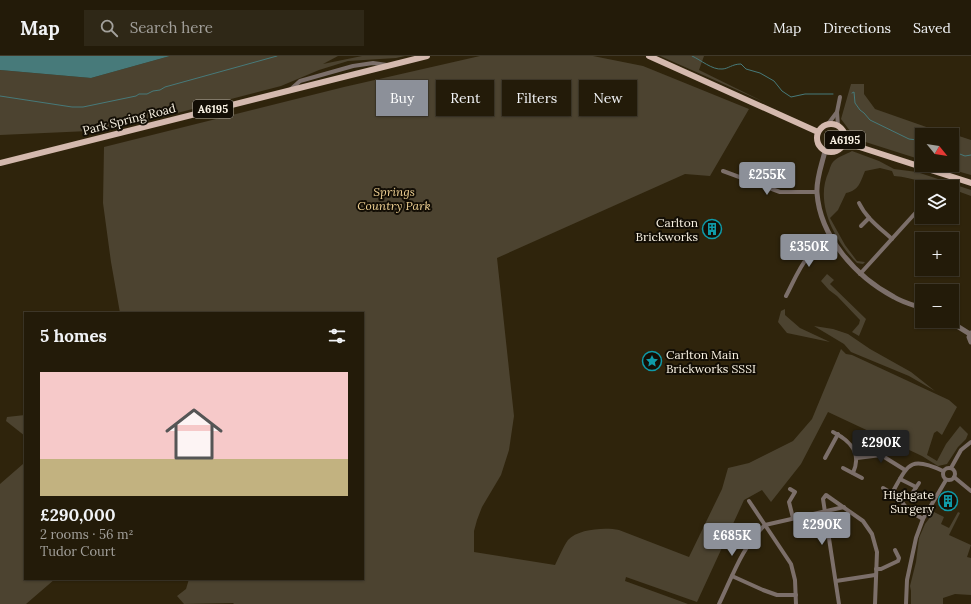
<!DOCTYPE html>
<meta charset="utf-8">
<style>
body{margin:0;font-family:Lora,serif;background:#2f2817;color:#f1f3f6;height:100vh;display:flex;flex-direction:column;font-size:15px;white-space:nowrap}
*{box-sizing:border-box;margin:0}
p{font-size:13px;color:#a3a19c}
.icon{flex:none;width:22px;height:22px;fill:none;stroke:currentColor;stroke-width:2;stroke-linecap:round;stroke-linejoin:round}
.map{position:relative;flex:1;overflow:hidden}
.details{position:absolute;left:24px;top:256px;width:340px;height:268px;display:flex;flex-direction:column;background:#231b09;border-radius:0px;box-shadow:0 1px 3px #0004,0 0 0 1px #40392a}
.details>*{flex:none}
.hud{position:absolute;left:376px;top:24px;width:380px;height:36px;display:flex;gap:8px}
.needle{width:26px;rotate:120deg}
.controls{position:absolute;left:915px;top:72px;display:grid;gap:8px}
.controls a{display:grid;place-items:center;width:44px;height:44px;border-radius:0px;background:#231b09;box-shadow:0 1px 3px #0004,0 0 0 1px #40392a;font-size:20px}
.price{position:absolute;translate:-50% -34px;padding:0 9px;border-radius:4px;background:#8c9099;color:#fff;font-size:13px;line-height:26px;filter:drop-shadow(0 1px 2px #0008)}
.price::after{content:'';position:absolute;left:50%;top:24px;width:12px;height:9px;margin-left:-6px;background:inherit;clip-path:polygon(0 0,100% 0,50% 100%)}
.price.active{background:#222;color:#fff}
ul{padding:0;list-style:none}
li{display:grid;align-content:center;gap:8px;height:212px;padding:0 16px}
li+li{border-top:1px solid #40392a}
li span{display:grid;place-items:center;height:124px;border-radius:0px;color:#555}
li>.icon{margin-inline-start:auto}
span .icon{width:72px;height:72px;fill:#fffc;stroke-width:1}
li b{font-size:17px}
h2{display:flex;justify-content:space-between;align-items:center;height:48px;padding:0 16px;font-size:17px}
.tag{padding:0 14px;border-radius:0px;background:#231b09;box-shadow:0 1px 3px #0004,0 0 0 1px #40392a;font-size:14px;line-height:36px}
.tag.active{background:#8c9099;color:#fff}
header{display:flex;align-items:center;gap:24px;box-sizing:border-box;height:56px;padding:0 20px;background:#231b09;border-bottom:1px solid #40392a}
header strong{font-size:19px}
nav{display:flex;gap:22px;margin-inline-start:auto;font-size:14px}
.search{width:280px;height:36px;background:#2f2817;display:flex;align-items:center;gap:10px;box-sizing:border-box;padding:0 14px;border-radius:0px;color:#a3a19c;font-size:15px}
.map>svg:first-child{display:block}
.green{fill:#4c4330}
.water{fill:#477a7a}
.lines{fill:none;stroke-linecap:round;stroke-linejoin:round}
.stream{stroke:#477a7a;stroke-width:1}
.minor{stroke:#7c6f6a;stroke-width:4}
.tertiary{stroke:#7c6f6a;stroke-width:5}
.primary{stroke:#d4b9ae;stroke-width:6}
.labels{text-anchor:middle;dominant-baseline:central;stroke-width:4;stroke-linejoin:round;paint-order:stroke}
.shield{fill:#130e05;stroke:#b4aea0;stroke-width:1}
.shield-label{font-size:11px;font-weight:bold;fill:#f9f2e3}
.street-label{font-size:12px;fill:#f9f2e3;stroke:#130e05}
.park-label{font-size:12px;font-style:italic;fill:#eed093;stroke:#130e05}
.poi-label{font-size:12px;fill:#f9f2e3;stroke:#130e05;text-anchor:end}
</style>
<header>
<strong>Map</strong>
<div class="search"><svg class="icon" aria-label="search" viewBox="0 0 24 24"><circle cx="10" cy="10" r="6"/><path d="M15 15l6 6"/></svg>Search here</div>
<nav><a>Map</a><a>Directions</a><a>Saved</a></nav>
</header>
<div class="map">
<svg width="971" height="548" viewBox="0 0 971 548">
<rect width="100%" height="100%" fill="#2f240c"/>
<g class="green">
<path d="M170,0H338L323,8L362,0H405L396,2L348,5L319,14L281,30L135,68L89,75L0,79V14L91,22Z"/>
<path d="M480,0H593L643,10L749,53L710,120L685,118L497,202L514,360L509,394L501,419L482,451L477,464L474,475V496L555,509C559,501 563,491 568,484C578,473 605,471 619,474L689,501L722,433L728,412L749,407L793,385L812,363L841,293L846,298L852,299L949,344L957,351L942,379L937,375L934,377L927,399L937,405L946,388L960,370L968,378L966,383L958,391L947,408L938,410L922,400L828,356L801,408L771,446L762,434L744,444L697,546L626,521L625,525L688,548H234L233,547L184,548L177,540L186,533L189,523H363V257H120L111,206L103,147L104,91L344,31Z"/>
<path d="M660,0H704L699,14L766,47Z"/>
<path d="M851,28H864V38L875,53L932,73L950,77L971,84V119L936,109H952V79H922V104L856,83L841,63Z"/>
<path d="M852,95L879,105L894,113L917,116L971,134V140L952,133V131C932,131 914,121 894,120L892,115L880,112L865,115C860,127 859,134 846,137L838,154L830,162L845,189L857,205L865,206L863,208L857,207C834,184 814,146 829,115C830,112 831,108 833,106C837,101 847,98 852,95Z"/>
<path d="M827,218L834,224L830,228L866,263L859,280L852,276L859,268L860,264L837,240L829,234L821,225Z"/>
<path d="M785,253V259L800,272L830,286L787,277L778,266L781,255Z"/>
<path d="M814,270L833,273L848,278L870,293L911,316L935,335L909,320L851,296L844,288Z"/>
<path d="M25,359V380L6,365L7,361Z"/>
<path d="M25,402V523H55L26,548H0V428L23,408Z"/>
<path d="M934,456L944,461L941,468L949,472L958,456L960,457L949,479L971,489L967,501L971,502V539L955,538L943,542V548H911V535L910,530L916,506L919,482L925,468Z"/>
</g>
<path class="water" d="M0,0H170L91,22L0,14Z"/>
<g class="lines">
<g class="stream">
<path d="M692,0C701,4 712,14 722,13C728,13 732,8 741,8L746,13L760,17L774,25L782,35L791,41L805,38H833"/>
<path d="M852,37L854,36L855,47L860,54L864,57L870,64L909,83L917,84L922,86"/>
<path d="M0,40L72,51H83L136,40L139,38H147L153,35L160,34L165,31L277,0"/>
<path d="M952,95L965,100L971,99"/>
</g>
<g class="minor">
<path d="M291,33L300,25L353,10L373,7L387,9"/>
<path d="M828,68L837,56"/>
<path d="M838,70L837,56L840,41"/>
<path d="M723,115L780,136H817"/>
<path d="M751,125L755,114"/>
<path d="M859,147C866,162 880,172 892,183"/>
<path d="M861,170L869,162"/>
<path d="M860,218L919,153"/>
<path d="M786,240C800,213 804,197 832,182"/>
<path d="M833,376C851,385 862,397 853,417"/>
<path d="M825,402L838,378"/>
<path d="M857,402L881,399L905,414"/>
<circle cx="949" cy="418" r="6"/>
<path d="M843,412L862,422"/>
<path d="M951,412L961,394L971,386"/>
<path d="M954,421L971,435"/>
<path d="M900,423L916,431"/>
<path d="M883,432L898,441L908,454L923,463"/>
<path d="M790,433L795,436L789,446L793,462"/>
<path d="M913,436L919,427"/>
<path d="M892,437C908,409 909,399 943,415"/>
<path d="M749,445L791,508L795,524L796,548"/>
<path d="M876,513H881L898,505L899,502L895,494"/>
<path d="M732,520L763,534L777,539H796"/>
<path d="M836,525L875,519"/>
<path d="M719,548C732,521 743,489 765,469L844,451"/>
<path d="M839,548L823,443L826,439L863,465L872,478L877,496L875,548"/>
<path d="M906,548L907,524L916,482L923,463L946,424"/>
</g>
<g class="tertiary">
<path d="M825,95C822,108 816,123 817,137C820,181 856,221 894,241C902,246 913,249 922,252"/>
<path d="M949,265L970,278"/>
<path d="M971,277L969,281L971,286"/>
</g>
<g class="primary">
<path d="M649,0L818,76"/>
<circle cx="831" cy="82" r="14"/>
<path d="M844,86L971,127"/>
<path d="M0,107L427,0"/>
</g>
</g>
<defs>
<symbol id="building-ring" viewBox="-11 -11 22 22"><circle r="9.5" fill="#130e05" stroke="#0f9aa8" stroke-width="1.5"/><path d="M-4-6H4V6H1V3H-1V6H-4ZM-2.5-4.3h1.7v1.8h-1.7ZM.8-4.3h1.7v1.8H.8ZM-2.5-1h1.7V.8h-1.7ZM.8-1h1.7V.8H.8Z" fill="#0f9aa8"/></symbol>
<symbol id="sight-ring" viewBox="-11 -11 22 22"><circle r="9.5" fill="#130e05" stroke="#0f9aa8" stroke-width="1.5"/><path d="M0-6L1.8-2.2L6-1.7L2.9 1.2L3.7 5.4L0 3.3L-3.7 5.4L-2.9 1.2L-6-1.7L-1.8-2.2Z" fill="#0f9aa8"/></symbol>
</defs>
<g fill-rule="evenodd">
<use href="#building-ring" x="701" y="162" width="22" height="22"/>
<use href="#sight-ring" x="641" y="294" width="22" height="22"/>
<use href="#building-ring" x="937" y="434" width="22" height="22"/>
</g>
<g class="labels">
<g class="shield">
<rect x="193" y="44" width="40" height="18" rx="3"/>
<rect x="825" y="75" width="40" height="18" rx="3"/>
</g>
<g class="shield-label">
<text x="213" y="53">A6195</text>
<text x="845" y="84">A6195</text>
</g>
<g class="street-label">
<text transform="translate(129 63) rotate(-14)">Park Spring Road</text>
</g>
<g class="park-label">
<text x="394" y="135">Springs<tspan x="394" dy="14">Country Park</tspan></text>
</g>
<g class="poi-label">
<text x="698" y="166">Carlton<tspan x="698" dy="14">Brickworks</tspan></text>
<text x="666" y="298" text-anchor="start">Carlton Main<tspan x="666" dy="14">Brickworks SSSI</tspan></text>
<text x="934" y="438">Highgate<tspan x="934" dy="14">Surgery</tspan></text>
</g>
</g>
</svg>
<div class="controls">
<a><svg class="needle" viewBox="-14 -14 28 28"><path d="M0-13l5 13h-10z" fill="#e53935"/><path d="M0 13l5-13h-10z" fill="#a3a19c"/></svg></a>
<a><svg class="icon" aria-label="layers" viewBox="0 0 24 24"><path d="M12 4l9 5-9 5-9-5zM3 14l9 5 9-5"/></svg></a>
<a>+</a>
<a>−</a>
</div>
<b class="price" style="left:767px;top:140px">£255K</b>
<b class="price" style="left:809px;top:212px">£350K</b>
<b class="price active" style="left:881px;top:408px">£290K</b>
<b class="price" style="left:822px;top:490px">£290K</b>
<b class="price" style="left:732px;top:501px">£685K</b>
<div class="hud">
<a class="tag active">Buy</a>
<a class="tag">Rent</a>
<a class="tag">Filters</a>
<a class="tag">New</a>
</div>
<section class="details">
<h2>5 homes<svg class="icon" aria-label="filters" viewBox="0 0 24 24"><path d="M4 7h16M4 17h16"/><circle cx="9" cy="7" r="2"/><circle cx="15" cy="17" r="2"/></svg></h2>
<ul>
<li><span style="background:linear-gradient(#f6c9c9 70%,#c2b280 0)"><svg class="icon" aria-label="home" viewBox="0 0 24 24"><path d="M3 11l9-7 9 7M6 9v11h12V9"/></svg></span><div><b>£290,000</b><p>2 rooms · 56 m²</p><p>Tudor Court</p></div></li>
</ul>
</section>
</div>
